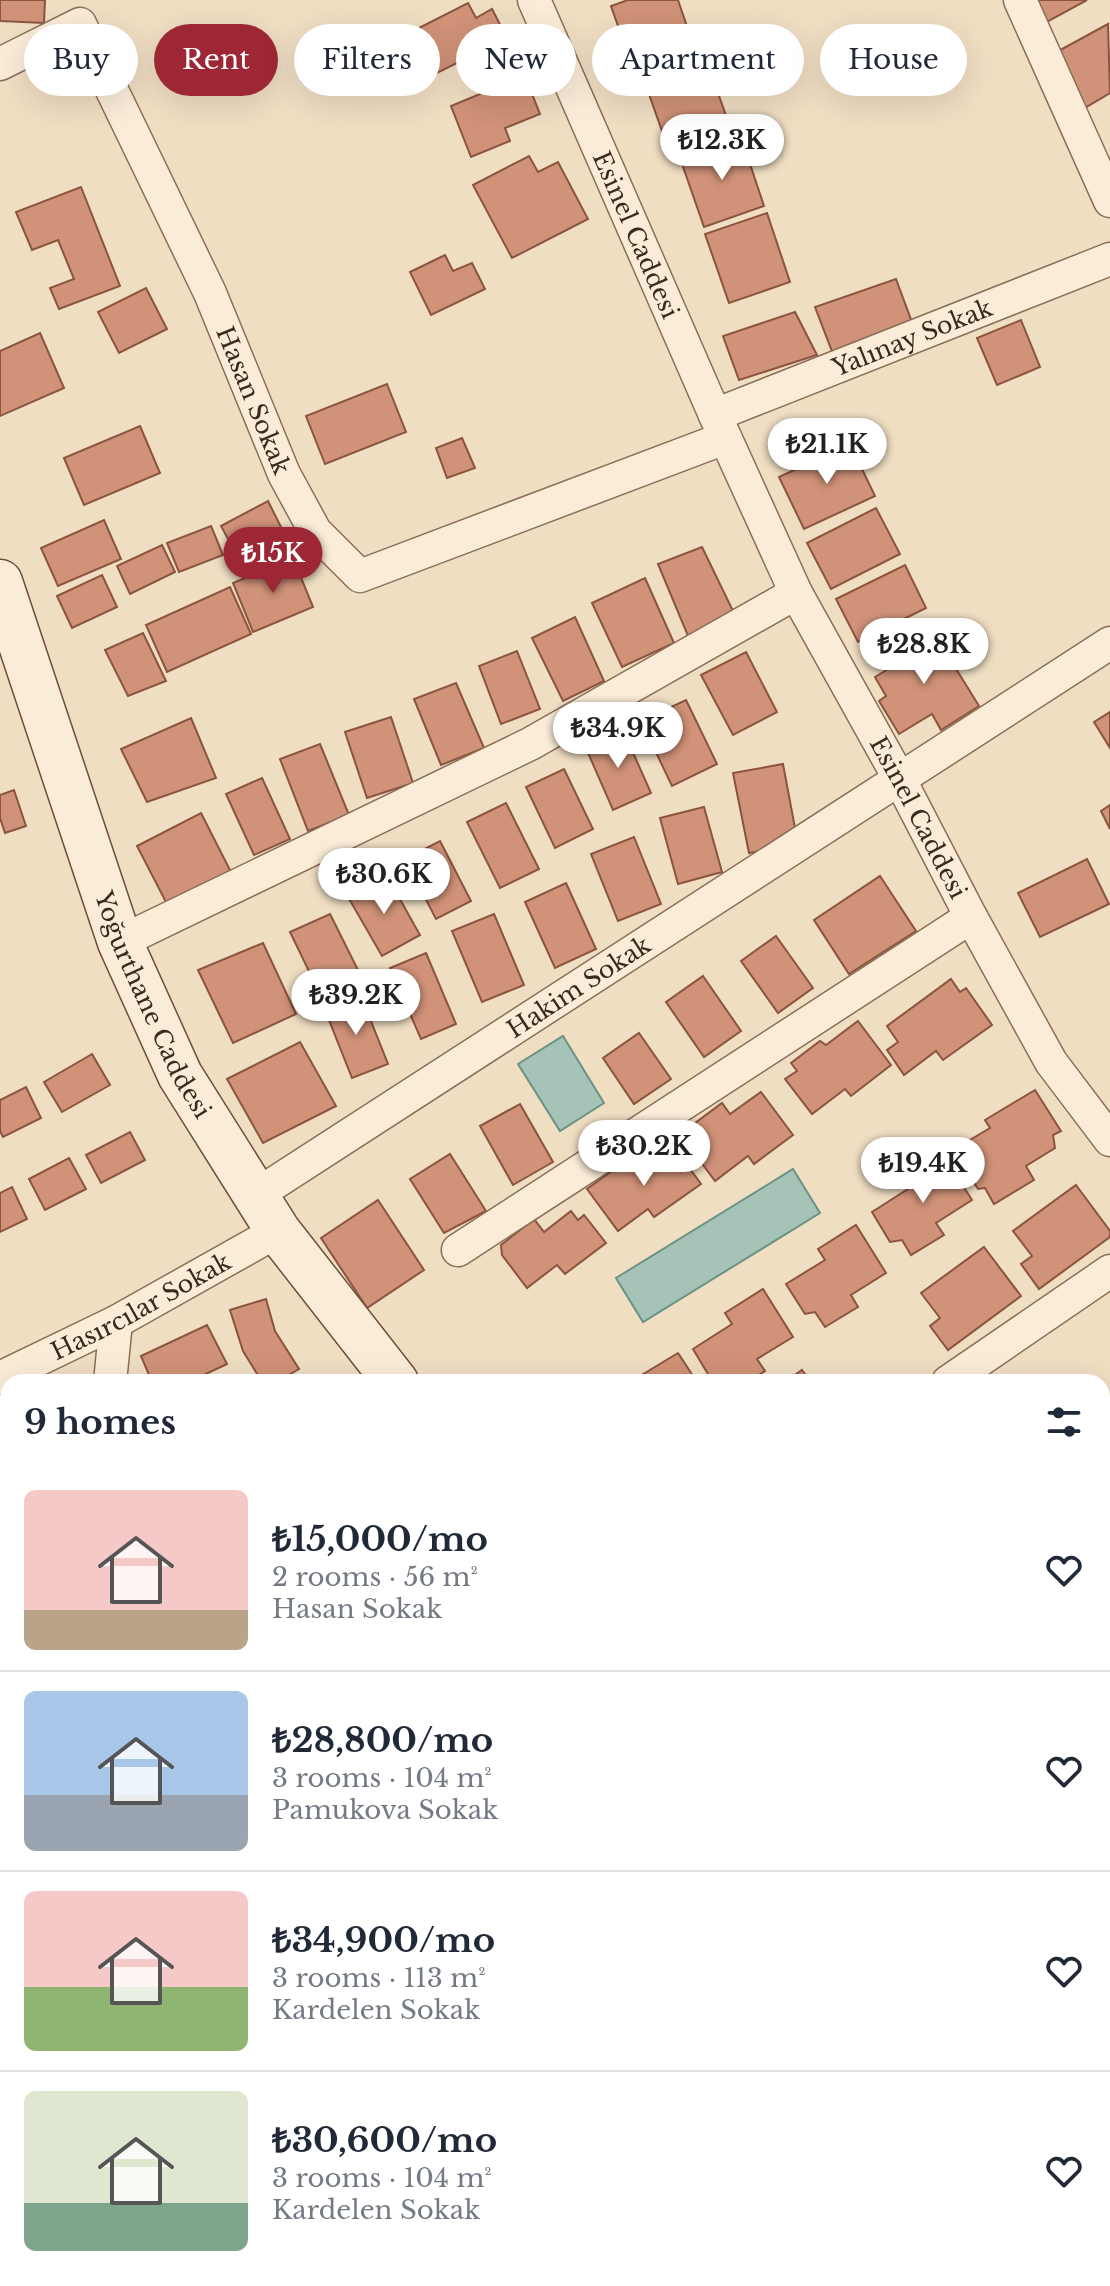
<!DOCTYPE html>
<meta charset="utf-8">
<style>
body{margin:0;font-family:"Libre Baskerville",serif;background:#f2f2f3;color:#1f2937;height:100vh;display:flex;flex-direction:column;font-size:30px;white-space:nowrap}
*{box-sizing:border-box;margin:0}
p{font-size:26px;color:#747a83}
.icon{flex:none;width:44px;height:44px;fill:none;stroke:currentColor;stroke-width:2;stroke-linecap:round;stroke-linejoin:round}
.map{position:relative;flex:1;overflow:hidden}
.sheet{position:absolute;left:0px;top:1374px;width:1110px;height:912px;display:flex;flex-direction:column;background:#fff;border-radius:24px 24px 0 0;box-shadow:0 8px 32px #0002}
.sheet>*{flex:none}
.top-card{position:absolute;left:24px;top:24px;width:1062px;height:72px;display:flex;gap:16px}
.price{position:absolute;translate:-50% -68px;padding:0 18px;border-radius:28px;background:#fff;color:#222;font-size:26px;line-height:52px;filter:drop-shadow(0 2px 4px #0008)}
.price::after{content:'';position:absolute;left:50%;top:48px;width:24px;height:18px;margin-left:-12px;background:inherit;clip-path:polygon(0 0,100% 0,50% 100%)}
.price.selected{background:#9d2735;color:#fff}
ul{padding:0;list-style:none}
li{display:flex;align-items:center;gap:24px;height:200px;padding:0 24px}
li+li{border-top:2px solid #e0e1e3}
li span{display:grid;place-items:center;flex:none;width:224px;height:160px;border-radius:12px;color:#555}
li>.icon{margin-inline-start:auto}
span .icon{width:96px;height:96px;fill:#fffc;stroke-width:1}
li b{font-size:34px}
h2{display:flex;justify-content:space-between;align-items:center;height:96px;padding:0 24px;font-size:34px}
.tag{padding:0 28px;border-radius:36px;background:#fff;box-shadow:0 8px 32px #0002;font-size:28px;line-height:72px}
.tag.selected{background:#9d2735;color:#fff}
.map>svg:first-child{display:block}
.water{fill:#a6c3b7;stroke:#6c9284;stroke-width:2}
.building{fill:#d09278;stroke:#8b543e;stroke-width:2}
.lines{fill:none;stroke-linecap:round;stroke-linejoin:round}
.minor-casing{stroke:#8b6e59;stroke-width:35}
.secondary-casing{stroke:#6d4f3c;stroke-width:47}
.minor{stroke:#faecd7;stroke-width:32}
.secondary{stroke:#faecd7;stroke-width:44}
.labels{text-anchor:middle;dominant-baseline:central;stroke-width:6;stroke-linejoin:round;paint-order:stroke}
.street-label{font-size:24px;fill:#3b281e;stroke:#f7e9d3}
</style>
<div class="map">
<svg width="1110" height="2286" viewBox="0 0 1110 2286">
<rect width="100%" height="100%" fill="#f0dec3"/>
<g class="water">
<path d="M563,1036L604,1103L560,1131L518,1064Z"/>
<path d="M793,1169L820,1213L643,1322L616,1278Z"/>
</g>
<g class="building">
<path d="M0,0H45L44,23L0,21Z"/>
<path d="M628,0H678L696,53L635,74L611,6Z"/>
<path d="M1032,0H1087L1045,23Z"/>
<path d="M468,3L476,18L492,9L507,38L435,74L413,31Z"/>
<path d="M1108,24L1110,93L1083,109L1053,54Z"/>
<path d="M706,59L730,127L668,148L644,80Z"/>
<path d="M504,84L513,95L528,84L540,114L505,128L510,141L471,157L451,106Z"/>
<path d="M741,137L764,206L704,227L680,158Z"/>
<path d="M529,156L538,172L558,162L588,219L512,258L473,185Z"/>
<path d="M81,187L120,286L59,309L50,288L74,279L58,240L32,250L16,212Z"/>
<path d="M767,213L790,282L729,303L705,234Z"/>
<path d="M445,255L453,271L472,263L485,289L431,315L410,272Z"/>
<path d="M896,279L913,325L833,354L815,307Z"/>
<path d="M146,288L167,329L119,353L98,312Z"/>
<path d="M795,312L817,355L739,380L723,336Z"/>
<path d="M1021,320L1040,367L997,385L977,338Z"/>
<path d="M40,333L64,388L0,416V351Z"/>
<path d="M387,384L406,432L325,464L306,416Z"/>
<path d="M140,426L160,473L84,505L64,458Z"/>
<path d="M462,438L475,468L447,478L436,448Z"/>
<path d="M850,444L875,496L804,529L779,477Z"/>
<path d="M268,501L282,529L236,554L221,526Z"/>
<path d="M876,508L900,554L831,589L807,543Z"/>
<path d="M104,520L121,559L58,586L41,548Z"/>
<path d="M211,526L223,555L179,572L167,543Z"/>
<path d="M162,545L175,572L130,594L117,566Z"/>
<path d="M702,547L734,613L688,636L658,564Z"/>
<path d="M293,558L313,607L253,632L233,583Z"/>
<path d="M905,565L926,608L858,642L836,599Z"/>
<path d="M102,575L117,607L72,628L57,596Z"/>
<path d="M645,578L674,643L622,667L592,603Z"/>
<path d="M230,587L251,634L167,672L146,625Z"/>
<path d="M575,617L604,681L563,701L532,638Z"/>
<path d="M932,630L979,706L941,730L932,714L899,734L879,701L886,696L875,677L898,663L893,654Z"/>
<path d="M143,633L166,681L128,696L105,650Z"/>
<path d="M517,651L540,709L501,724L479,666Z"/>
<path d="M746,652L777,712L733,735L701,675Z"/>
<path d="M456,683L484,748L441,765L414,699Z"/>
<path d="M686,700L717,764L672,786L641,721Z"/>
<path d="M1110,712V748L1094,722Z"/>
<path d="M391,717L413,783L367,798L345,732Z"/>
<path d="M191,718L216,778L147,802L121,749Z"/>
<path d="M623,730L651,793L613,810L585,746Z"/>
<path d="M320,744L349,815L308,831L280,759Z"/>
<path d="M783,764L798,844L749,853L733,773Z"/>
<path d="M564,769L593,829L555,848L526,787Z"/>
<path d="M262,778L290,839L254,855L226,794Z"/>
<path d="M14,790L26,826L5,833L0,818V795Z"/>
<path d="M506,803L539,869L500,888L467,822Z"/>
<path d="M1110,805V829L1101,811Z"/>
<path d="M704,807L722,872L678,884L660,818Z"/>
<path d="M201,813L232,874L168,906L137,846Z"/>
<path d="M634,837L661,904L618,921L591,854Z"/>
<path d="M440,841L471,901L436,919L405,859Z"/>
<path d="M1087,859L1109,904L1040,937L1018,893Z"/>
<path d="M387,876L420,935L382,956L348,897Z"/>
<path d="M880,876L916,931L849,974L814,920Z"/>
<path d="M566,883L596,949L555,968L525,902Z"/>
<path d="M330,914L358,970L318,990L290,932Z"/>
<path d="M494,914L524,985L482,1002L452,931Z"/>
<path d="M776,936L813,988L778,1013L741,961Z"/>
<path d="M263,943L296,1014L233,1043L198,970Z"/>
<path d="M426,953L456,1024L421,1039L390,968Z"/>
<path d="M703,976L741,1031L704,1057L666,1002Z"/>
<path d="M951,979L960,992L966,988L992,1025L943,1060L936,1051L904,1075L887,1050L898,1042L887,1026Z"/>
<path d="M361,996L388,1064L352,1078L325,1010Z"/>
<path d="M858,1021L891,1065L851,1096L845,1089L812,1114L785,1079L797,1071L791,1063L820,1041L826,1045Z"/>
<path d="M639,1033L671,1079L634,1104L603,1058Z"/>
<path d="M300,1042L336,1106L263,1143L227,1079Z"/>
<path d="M92,1054L110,1085L62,1112L44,1082Z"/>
<path d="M26,1087L41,1118L3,1137L0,1131V1100Z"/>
<path d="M1035,1090L1061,1131L1053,1135L1055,1148L1026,1166L1034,1180L994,1204L985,1188L978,1189L953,1150L990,1128L985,1120Z"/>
<path d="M761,1092L793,1135L754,1164L748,1156L715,1181L692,1150L699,1145L687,1129L722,1103L730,1114Z"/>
<path d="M520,1104L553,1162L513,1185L480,1126Z"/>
<path d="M130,1132L145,1160L101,1183L86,1155Z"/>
<path d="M663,1147L670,1157L677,1151L701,1184L654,1217L648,1209L618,1231L587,1189L626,1161L632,1169Z"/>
<path d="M942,1153L972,1200L936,1223L944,1235L911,1255L902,1240L890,1242L872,1212L911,1187L904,1177Z"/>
<path d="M450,1154L486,1211L444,1233L410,1179Z"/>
<path d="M69,1158L86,1189L45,1210L29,1179Z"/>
<path d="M1076,1185L1110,1231V1237L1039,1289L1021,1264L1032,1256L1013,1231Z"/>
<path d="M12,1187L27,1219L0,1232V1193Z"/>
<path d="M378,1200L424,1270L367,1308L321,1238Z"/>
<path d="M571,1211L578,1220L584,1215L606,1243L565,1274L557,1265L527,1288L502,1255L501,1245L534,1219L544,1232Z"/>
<path d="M856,1225L886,1273L851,1295L858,1307L825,1327L815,1312L805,1314L786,1284L825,1260L818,1249Z"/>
<path d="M984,1247L1021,1296L948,1350L930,1326L940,1318L921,1293Z"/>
<path d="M763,1289L793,1337L757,1359L765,1371L748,1382H726L722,1376L711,1379L693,1349L732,1324L725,1313Z"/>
<path d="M266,1299L275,1331L299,1369L277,1382H262L243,1351L230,1310Z"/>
<path d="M207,1325L227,1364L189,1382H152L141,1356Z"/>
<path d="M678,1353L697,1382H644L640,1376Z"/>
<path d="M802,1370L811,1382H785Z"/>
<path d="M8,1432V1462L3,1464L0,1434Z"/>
<path d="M1110,1479V1517L1102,1520V1482Z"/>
<path d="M8,1506V1536L1,1538L0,1508Z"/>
<path d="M8,1723V1747L3,1725Z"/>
<path d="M8,1765V1812L0,1814V1767Z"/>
<path d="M1110,1911V1953L1102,1956V1914Z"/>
<path d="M8,1949V1989L3,1990L0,1951Z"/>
<path d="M1110,2223V2285L1102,2260V2226Z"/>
<path d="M8,2243V2264L2,2245Z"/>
<path d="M13,2278H63L65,2286H15Z"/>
<path d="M245,2278H305L308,2286H225Z"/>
<path d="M333,2278H369L371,2286H335Z"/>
<path d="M480,2278H519L494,2286H483Z"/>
<path d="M919,2278L921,2286H896Z"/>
</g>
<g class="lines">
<defs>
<g id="minor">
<path id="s1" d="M534,0L715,415L796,593L899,778L971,917L1051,1062L1110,1140"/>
<path d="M1020,0L1110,201"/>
<path id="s2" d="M0,64L80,24L210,293L284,474L315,531L360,576L725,438"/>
<path id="s3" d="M715,415L1110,259"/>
<path d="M120,942L530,744L796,593"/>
<path id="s4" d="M256,1195L1110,643"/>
<path d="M458,1250L971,917"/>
<path id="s5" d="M0,1378L116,1322L278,1231"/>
<path d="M110,1382L116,1322"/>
<path d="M948,1382L1110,1271"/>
<path d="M1102,1553L1110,1550"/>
<path d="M1102,2163L1110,2161"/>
<path d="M548,2278L549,2286"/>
<path d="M1057,2278L1060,2286"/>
<path d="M160,2286L182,2278"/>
<path d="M751,2286L774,2278"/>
</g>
<g id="secondary">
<path id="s6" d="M0,582L120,942L180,1075L278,1231L396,1382"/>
<path d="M701,2278L702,2286"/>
</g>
</defs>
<use href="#minor" class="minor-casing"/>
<use href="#secondary" class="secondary-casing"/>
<use href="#minor" class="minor"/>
<use href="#secondary" class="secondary"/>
</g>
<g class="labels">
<g class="street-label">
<text stroke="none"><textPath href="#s1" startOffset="256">Esinel Caddesi</textPath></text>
<text stroke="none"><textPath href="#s3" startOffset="212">Yalınay Sokak</textPath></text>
<text stroke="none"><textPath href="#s2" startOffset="504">Hasan Sokak</textPath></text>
<text stroke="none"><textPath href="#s1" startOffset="904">Esinel Caddesi</textPath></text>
<text stroke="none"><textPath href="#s4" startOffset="384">Hakim Sokak</textPath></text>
<text stroke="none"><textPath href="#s6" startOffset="450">Yoğurthane Caddesi</textPath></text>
<text stroke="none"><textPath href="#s5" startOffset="158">Hasırcılar Sokak</textPath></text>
</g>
</g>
</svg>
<b class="price" style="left:722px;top:182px">₺12.3K</b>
<b class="price" style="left:827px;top:486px">₺21.1K</b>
<b class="price selected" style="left:273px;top:595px">₺15K</b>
<b class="price" style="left:924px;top:686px">₺28.8K</b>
<b class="price" style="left:618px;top:770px">₺34.9K</b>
<b class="price" style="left:384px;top:916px">₺30.6K</b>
<b class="price" style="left:356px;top:1037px">₺39.2K</b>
<b class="price" style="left:644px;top:1188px">₺30.2K</b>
<b class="price" style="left:923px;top:1205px">₺19.4K</b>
<div class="top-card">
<a class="tag">Buy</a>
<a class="tag selected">Rent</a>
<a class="tag">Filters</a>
<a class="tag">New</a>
<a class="tag">Apartment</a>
<a class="tag">House</a>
</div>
<section class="sheet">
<h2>9 homes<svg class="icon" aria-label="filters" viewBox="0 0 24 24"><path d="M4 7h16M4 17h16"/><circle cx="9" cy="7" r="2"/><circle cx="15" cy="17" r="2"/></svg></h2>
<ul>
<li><span style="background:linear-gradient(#f6c9c9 75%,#b9a48a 0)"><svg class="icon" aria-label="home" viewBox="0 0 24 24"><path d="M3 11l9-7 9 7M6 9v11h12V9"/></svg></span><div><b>₺15,000/mo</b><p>2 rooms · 56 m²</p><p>Hasan Sokak</p></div><svg class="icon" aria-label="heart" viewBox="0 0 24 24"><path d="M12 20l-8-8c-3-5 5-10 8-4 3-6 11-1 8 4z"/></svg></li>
<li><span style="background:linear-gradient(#a9c7e8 65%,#9aa5b1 0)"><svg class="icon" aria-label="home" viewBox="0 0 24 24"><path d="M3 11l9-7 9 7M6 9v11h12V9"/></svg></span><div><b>₺28,800/mo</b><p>3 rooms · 104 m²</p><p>Pamukova Sokak</p></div><svg class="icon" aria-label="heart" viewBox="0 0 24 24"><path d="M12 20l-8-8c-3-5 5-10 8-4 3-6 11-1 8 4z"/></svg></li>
<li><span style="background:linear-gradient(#f6c9c9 60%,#8fb573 0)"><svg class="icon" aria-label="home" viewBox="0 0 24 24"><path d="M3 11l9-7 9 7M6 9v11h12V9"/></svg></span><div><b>₺34,900/mo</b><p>3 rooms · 113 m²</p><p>Kardelen Sokak</p></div><svg class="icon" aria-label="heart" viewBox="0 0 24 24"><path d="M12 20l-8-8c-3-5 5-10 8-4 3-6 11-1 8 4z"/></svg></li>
<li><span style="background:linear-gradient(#dfe7d0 70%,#7fa58c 0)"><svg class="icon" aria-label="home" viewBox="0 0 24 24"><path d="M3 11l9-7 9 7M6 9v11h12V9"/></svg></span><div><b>₺30,600/mo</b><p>3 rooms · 104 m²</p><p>Kardelen Sokak</p></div><svg class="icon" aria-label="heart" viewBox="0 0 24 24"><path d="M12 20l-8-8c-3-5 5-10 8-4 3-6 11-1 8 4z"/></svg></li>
</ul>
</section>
</div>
